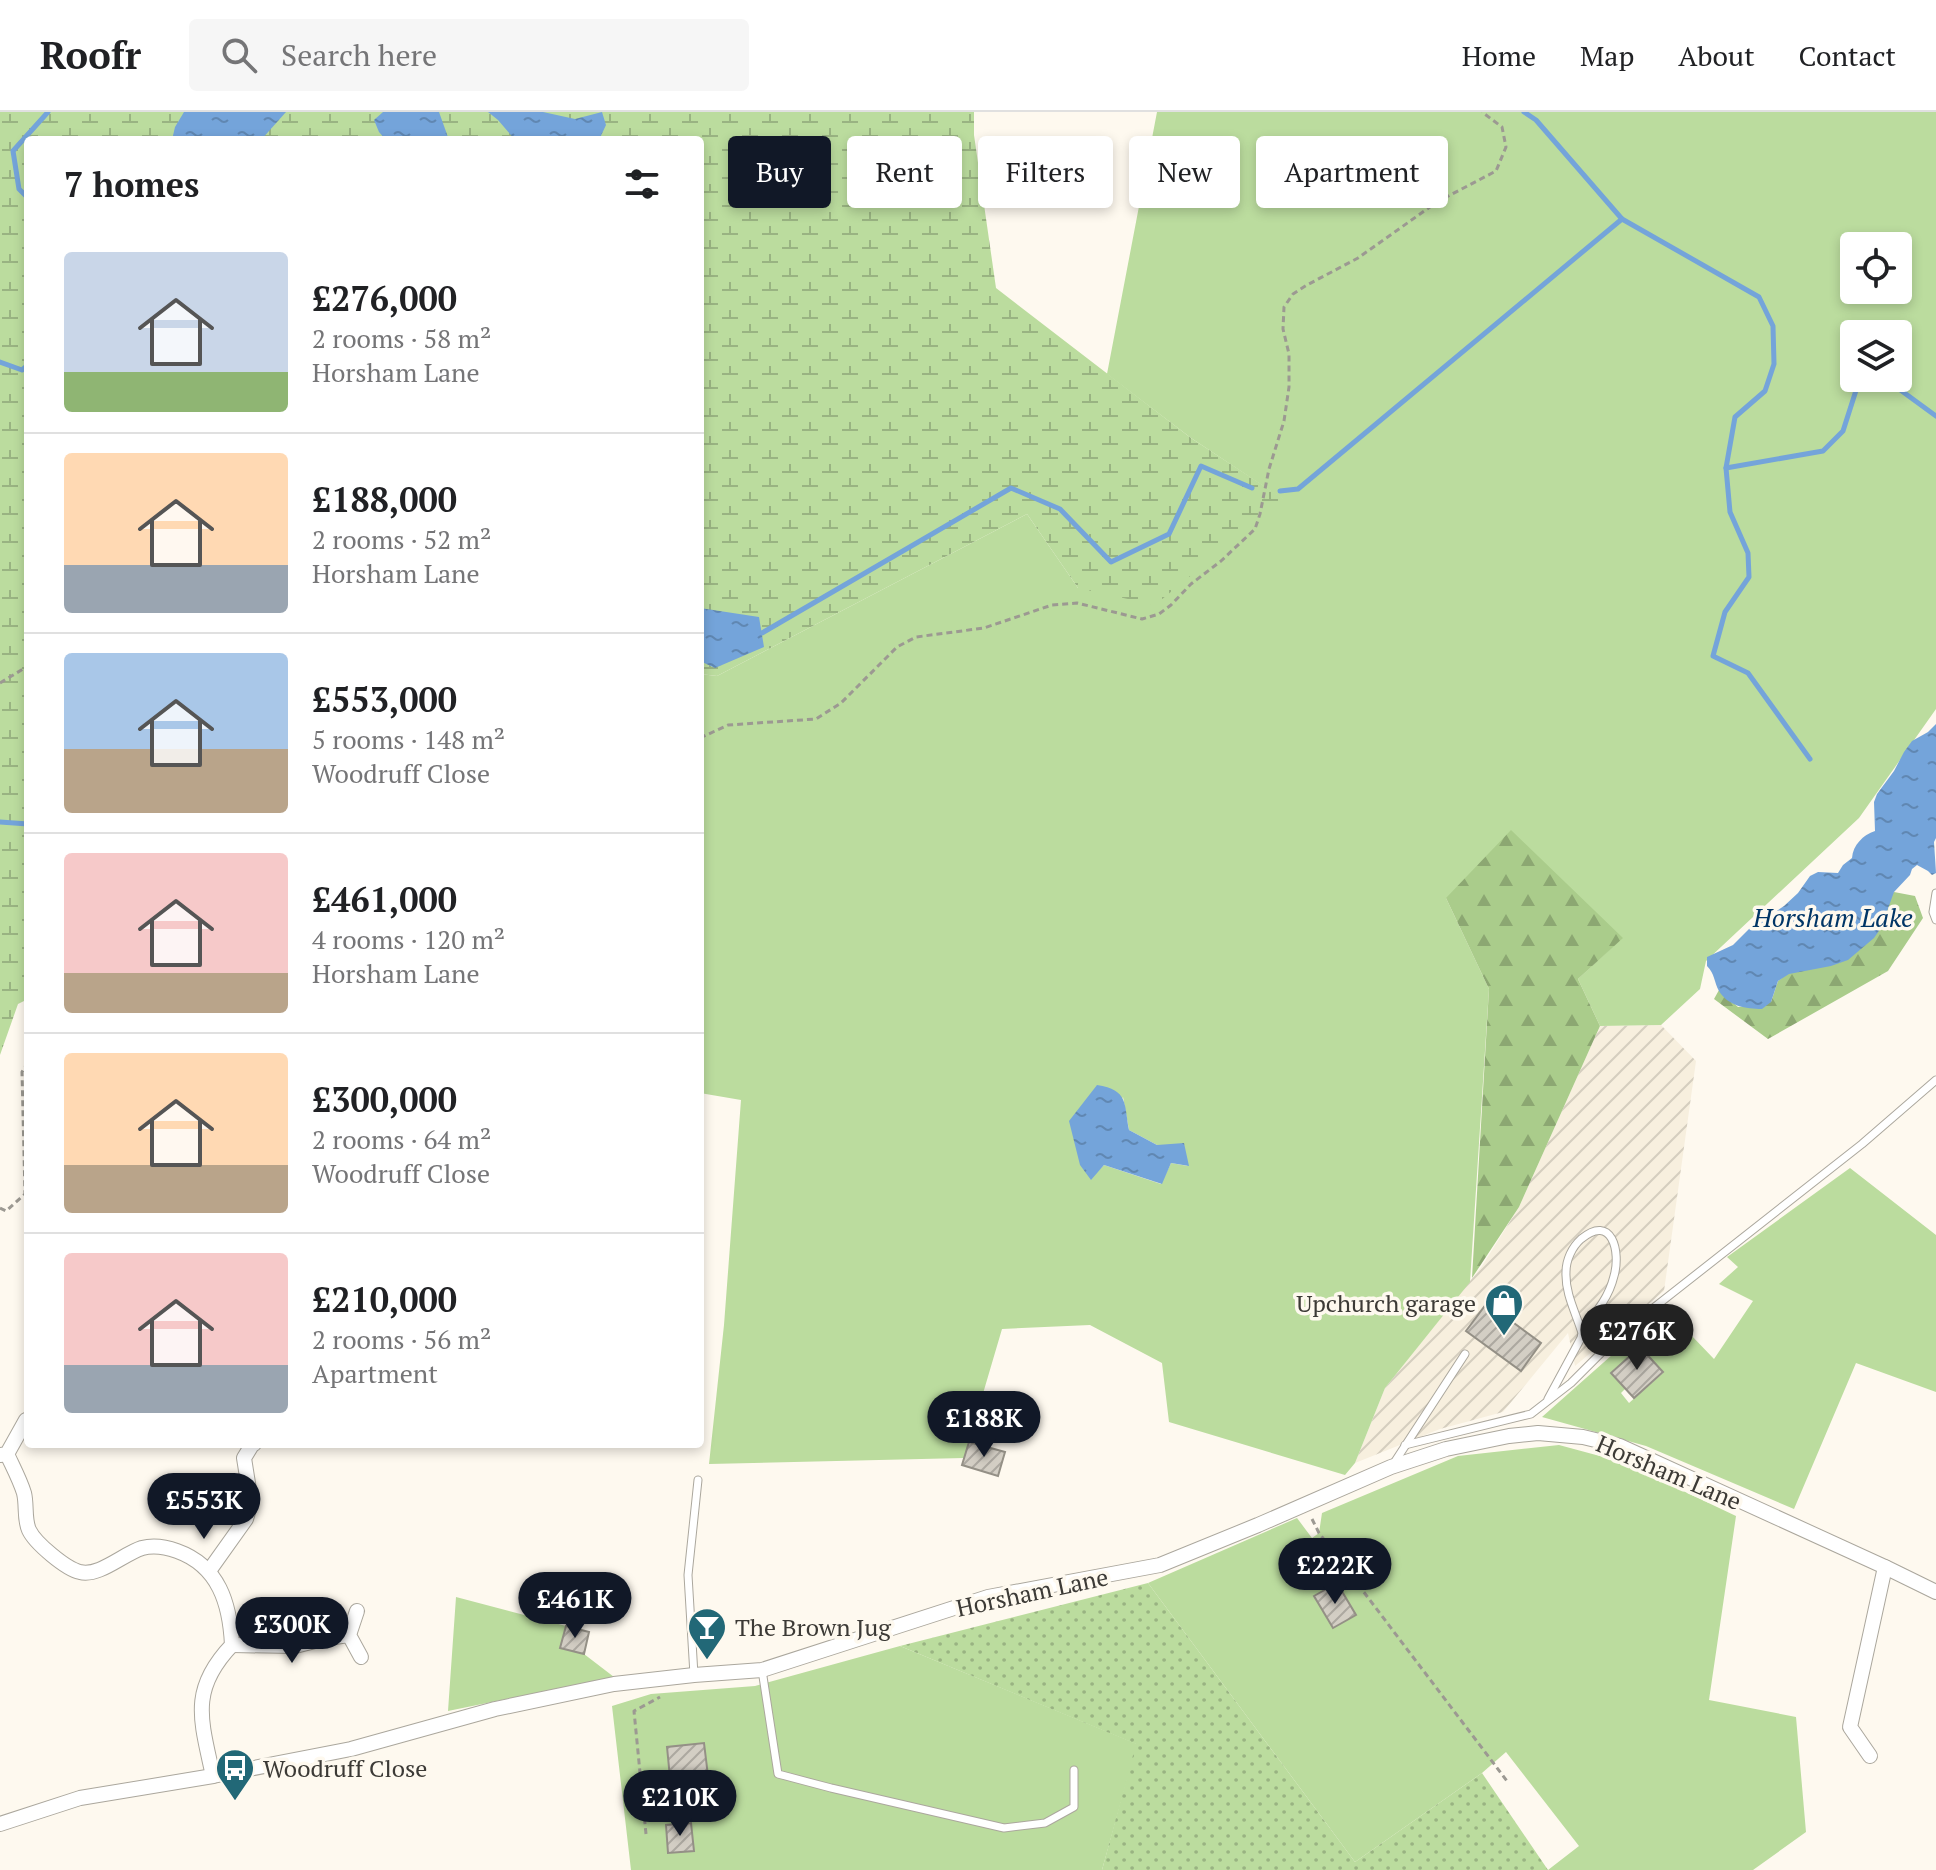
<!DOCTYPE html>
<meta charset="utf-8">
<style>
body{margin:0;font-family:"PT Serif",serif;background:#f6f6f6;color:#202124;height:100vh;display:flex;flex-direction:column;font-size:30px;white-space:nowrap}
*{box-sizing:border-box;margin:0}
p{font-size:26px;color:#757577}
.icon{flex:none;width:44px;height:44px;fill:none;stroke:currentColor;stroke-width:2;stroke-linecap:round;stroke-linejoin:round}
.map{position:relative;flex:1;overflow:hidden}
.panel{position:absolute;left:24px;top:24px;width:680px;height:1312px;display:flex;flex-direction:column;background:#fff;border-radius:8px;box-shadow:0 4px 12px #0003}
.panel>*{flex:none}
.hud{position:absolute;left:728px;top:24px;width:760px;height:72px;display:flex;gap:16px}
.controls{position:absolute;left:1840px;top:120px;display:grid;gap:16px}
.controls a{display:grid;place-items:center;width:72px;height:72px;border-radius:8px;background:#fff;box-shadow:0 4px 12px #0003;font-size:40px}
.price{position:absolute;translate:-50% -68px;padding:0 18px;border-radius:28px;background:#111827;color:#fff;font-size:26px;line-height:52px;filter:drop-shadow(0 2px 4px #0008)}
.price::after{content:'';position:absolute;left:50%;top:48px;width:24px;height:18px;margin-left:-12px;background:inherit;clip-path:polygon(0 0,100% 0,50% 100%)}
.price.active{background:#222;color:#fff}
ul{padding:0;list-style:none}
li{display:flex;align-items:center;gap:24px;height:200px;padding:0 40px}
li+li{border-top:2px solid #e0e0e0}
li span{display:grid;place-items:center;flex:none;width:224px;height:160px;border-radius:8px;color:#555}
li>.icon{margin-inline-start:auto}
span .icon{width:96px;height:96px;fill:#fffc;stroke-width:1}
li b{font-size:34px}
h2{display:flex;justify-content:space-between;align-items:center;height:96px;padding:0 40px;font-size:34px}
.pill{padding:0 28px;border-radius:8px;background:#fff;box-shadow:0 4px 12px #0003;font-size:28px;line-height:72px}
.pill.active{background:#111827;color:#fff}
header{display:flex;align-items:center;gap:48px;box-sizing:border-box;height:112px;padding:0 40px;background:#fff;border-bottom:2px solid #e0e0e0}
header strong{font-size:38px}
nav{display:flex;gap:44px;margin-inline-start:auto;font-size:28px}
.search{width:560px;height:72px;background:#f6f6f6;display:flex;align-items:center;gap:20px;box-sizing:border-box;padding:0 28px;border-radius:8px;color:#757577;font-size:30px}
.map>svg:first-child{display:block}
.industrial{fill:url(#industrial-furrows)}
.green{fill:#bbdc9e;fill-rule:evenodd}
.forest{fill:url(#forest-firs)}
.wetland{fill:url(#wetland-marsh)}
.park{fill:url(#park-dots)}
.water{fill:url(#water-ripples)}
.lines{fill:none;stroke-linecap:round;stroke-linejoin:round}
.stream{stroke:#74a4da;stroke-width:5}
.building{fill:url(#building-hatch);stroke:#949086;stroke-width:2}
.service-casing{stroke:#aba79d;stroke-width:9}
.minor-casing{stroke:#aba79d;stroke-width:16}
.path{stroke:#9c9992;stroke-width:3;stroke-dasharray:6 4;stroke-linecap:butt}
.service{stroke:#fff;stroke-width:7}
.minor{stroke:#fff;stroke-width:14}
.labels{text-anchor:middle;dominant-baseline:central;stroke-width:7;stroke-linejoin:round;paint-order:stroke}
.poi-label{font-size:24px;fill:#3c3a36;stroke:#fef9ef;text-anchor:start}
.street-label{font-size:24px;fill:#3c3a36;stroke:#fef9ef}
.water-label{font-size:26px;font-style:italic;fill:#003566;stroke:#fef9ef}
</style>
<header>
<strong>Roofr</strong>
<div class="search"><svg class="icon" aria-label="search" viewBox="0 0 24 24"><circle cx="10" cy="10" r="6"/><path d="M15 15l6 6"/></svg>Search here</div>
<nav><a>Home</a><a>Map</a><a>About</a><a>Contact</a></nav>
</header>
<div class="map">
<svg width="1936" height="1758" viewBox="0 0 1936 1758">
<defs>
<pattern id="industrial-furrows" width="10" height="10" patternUnits="userSpaceOnUse" patternTransform="scale(2)"><rect width="10" height="10" fill="#f7efde"/><path d="M-1 1l2-2M0 10L10 0M9 11l2-2" fill="none" stroke="#d5cebf"/></pattern>
<pattern id="forest-firs" width="22" height="20" patternUnits="userSpaceOnUse" patternTransform="scale(2)"><rect width="22" height="20" fill="#aacc8b"/><path d="M5 1l3.5 6h-7zM16 11l3.5 6h-7z" fill="#8ca772"/></pattern>
<pattern id="wetland-marsh" width="20" height="14" patternUnits="userSpaceOnUse" patternTransform="scale(2)"><rect width="20" height="14" fill="#bbdc9e"/><path d="M1 5h8M5 5V1M11 12h8M15 12V8" fill="none" stroke="#99b382"/></pattern>
<pattern id="park-dots" width="8" height="8" patternUnits="userSpaceOnUse" patternTransform="scale(2)"><rect width="8" height="8" fill="#bbdc9e"/><path d="M2 2h.1M6 6h.1" fill="none" stroke="#99b382" stroke-width="1.8" stroke-linecap="round"/></pattern>
<pattern id="water-ripples" width="26" height="14" patternUnits="userSpaceOnUse" patternTransform="scale(2)"><rect width="26" height="14" fill="#74a4da"/><path d="M2 4q2-2 4 0t4 0M15 11q2-2 4 0t4 0" fill="none" stroke="#6087b2"/></pattern>
<pattern id="building-hatch" width="6" height="6" patternUnits="userSpaceOnUse" patternTransform="scale(2)"><rect width="6" height="6" fill="#d3cec4"/><path d="M-1 1l2-2M0 6l6-6M5 7l2-2" fill="none" stroke="#aca8a0"/></pattern>
</defs>
<rect width="100%" height="100%" fill="#fef9ef"/>
<path class="industrial" d="M1661,913L1696,949L1664,1179L1575,1254L1568,1221L1503,1300L1440,1317L1355,1351L1385,1276L1482,1154L1519,1095L1600,914Z"/>
<g class="green">
<path d="M1157,0H1936V597L1859,706L1706,849L1700,877L1661,913L1600,914L1578,867L1622,826L1446,786L1489,877L1470,1170L1385,1276L1355,1351L1345,1363L1169,1310L1162,1251L1090,1213L1002,1217L964,1346L709,1352L724,1213L741,988L700,981V562L717,564L1027,402L1078,476L1283,387L1191,326L1107,262ZM1854,134H1898V178H1854ZM1854,222H1898V266H1854ZM1123,985L1129,1018L1157,1033L1188,1054L1171,1051L1161,1072L1104,1053L1090,1067Z"/>
<path d="M1850,1056L1936,1123V1280L1856,1251L1794,1397L1646,1334L1542,1305L1665,1196L1714,1247L1753,1189L1719,1172L1738,1155L1727,1145ZM1641,1235L1663,1261L1629,1291L1621,1281L1625,1277L1611,1261Z"/>
<path d="M1559,1333L1622,1350L1736,1404L1709,1588L1796,1605L1806,1720L1753,1758H1548L1579,1734L1506,1640L1482,1661L1355,1750L1148,1471L1297,1406L1312,1426L1319,1421L1322,1401L1458,1344ZM1337,1471L1356,1503L1315,1484Z"/>
<path d="M456,1485L566,1514L561,1536L584,1542L614,1565L448,1599Z"/>
<path d="M900,1534L1137,1632L1102,1758H631L612,1594L651,1582L755,1574ZM704,1631L708,1671L671,1675L667,1636Z"/>
</g>
<g class="forest">
<path d="M1511,718L1623,826L1578,867L1600,914L1519,1095L1472,1166L1489,877L1446,786Z"/>
<path d="M1894,780L1915,784L1923,806L1888,859L1768,927L1714,887L1719,878L1738,895L1771,890L1778,869Z"/>
</g>
<path class="wetland" d="M0,0H974V23L996,176L1191,326L1284,387L1155,493L1078,476L1027,402L717,564L700,562V28H28V887L18,892L0,943Z"/>
<path class="park" d="M1148,1471L1355,1750L1482,1661L1548,1758H1102L1136,1632L900,1534Z"/>
<g class="water">
<path d="M184,0H286L261,28H172L175,15Z"/>
<path d="M383,0H439L449,28H386L379,20L374,8Z"/>
<path d="M488,0H543L575,7L602,0L606,13L599,28H515L498,8Z"/>
<path d="M700,496L759,505L764,535L715,556L700,549Z"/>
<path d="M1936,612V726L1934,730L1936,761L1932,763L1928,759L1917,753L1912,757L1910,763L1894,780L1881,816L1874,826L1848,848L1831,854L1789,862L1778,869L1771,890L1762,897C1746,897 1728,894 1719,879C1714,870 1715,862 1707,854V845L1733,833L1749,817L1784,794L1798,781L1810,764L1818,760L1838,761L1843,753L1852,746C1853,733 1863,723 1875,719L1874,690L1877,682L1894,659L1904,640L1912,629L1928,620Z"/>
<path d="M1097,973C1129,978 1124,992 1129,1018L1157,1033L1184,1031L1189,1054L1171,1051L1162,1072L1104,1053L1091,1068L1080,1053L1069,1009Z"/>
</g>
<g class="lines">
<g class="stream">
<path d="M1524,0L1536,8L1622,107L1759,185L1773,214L1774,252L1765,279L1735,305L1726,356L1730,400L1748,441L1749,465L1725,500L1713,544L1748,561L1810,647"/>
<path d="M28,86L19,77L13,39L48,0"/>
<path d="M0,250L22,258L28,253"/>
<path d="M1884,266L1936,304"/>
<path d="M1726,356L1823,339L1843,319L1860,266"/>
<path d="M1280,379L1298,377L1622,107"/>
<path d="M762,521L1011,376L1060,397L1111,450L1169,422L1201,354L1252,376"/>
<path d="M0,710L28,712"/>
</g>
</g>
<g class="building">
<path d="M1487,1191L1541,1231L1521,1259L1466,1219Z"/>
<path d="M1640,1235L1663,1260L1634,1286L1611,1261Z"/>
<path d="M969,1330L1005,1340L998,1364L962,1353Z"/>
<path d="M1337,1471L1356,1503L1333,1516L1314,1484Z"/>
<path d="M566,1514L589,1520L584,1542L560,1536Z"/>
<path d="M704,1631L709,1672L671,1676L667,1635Z"/>
<path d="M691,1711L694,1739L668,1741L666,1713Z"/>
</g>
<g class="lines">
<defs>
<g id="service">
<path d="M1936,781L1933,800L1936,808"/>
<path d="M1548,1287L1581,1226L1582,1221C1576,1201 1565,1182 1566,1160C1566,1148 1572,1135 1581,1127C1612,1101 1621,1140 1614,1164C1609,1185 1596,1202 1581,1216"/>
<path d="M1405,1333L1531,1302L1571,1271L1619,1223L1862,1032L1936,968"/>
<path d="M1394,1351L1465,1242"/>
<path d="M762,1558L778,1662L831,1676L1004,1716L1045,1711L1074,1695V1658"/>
<path d="M694,1563L688,1463L698,1368"/>
</g>
<g id="minor">
<path d="M7,1342C13,1355 20,1368 24,1381C27,1393 24,1407 29,1418C35,1431 66,1457 80,1460C99,1465 123,1442 142,1436C153,1433 166,1435 177,1439C219,1454 230,1492 232,1533C189,1578 201,1608 213,1664"/>
<path d="M0,1343L7,1342L26,1308"/>
<path d="M209,1459L246,1407L251,1390L244,1346L252,1333L254,1332"/>
<path d="M357,1499L349,1523L361,1545"/>
<path d="M232,1533L295,1534L327,1526L349,1523"/>
<path d="M1870,1644L1850,1615L1885,1455"/>
<path d="M0,1712L80,1686L213,1664L351,1637L495,1597L614,1572L694,1563L762,1558L988,1485L1160,1453L1258,1413L1391,1355L1446,1337L1509,1324L1538,1321L1583,1325L1620,1334L1885,1455L1936,1480"/>
</g>
</defs>
<use href="#service" class="service-casing"/>
<use href="#minor" class="minor-casing"/>
<g class="path">
<path d="M0,571L28,554"/>
<path d="M700,626L728,613L816,607L841,591L897,535L916,525L984,516L1052,493L1077,491L1142,507L1159,502L1171,493L1191,472L1221,449L1255,417L1260,402L1269,357L1284,309L1289,275V242L1283,217L1284,195L1293,182L1307,173L1358,146L1437,90L1496,59L1506,35L1502,15L1482,0"/>
<path d="M0,1096L6,1099L25,1082L22,960L28,950"/>
<path d="M1312,1407L1319,1421L1507,1669"/>
<path d="M646,1722L634,1599L660,1585"/>
</g>
<use href="#service" class="service"/>
<use href="#minor" class="minor"/>
</g>
<defs>
<symbol id="shop-pin" viewBox="-11 -11 22 30"><path d="M0 17L-7.5 6A9.5 9.5 0 1 1 7.5 6Z" fill="#226877" stroke="#fef9ef"/><path d="M-5-2.5h2.3a2.7 3.5 0 0 1 5.4 0H5L5.5 6h-11ZM-1.5-2.5h3a1.5 2.3 0 0 0-3 0Z" fill="#fff"/></symbol>
<symbol id="bar-pin" viewBox="-11 -11 22 30"><path d="M0 17L-7.5 6A9.5 9.5 0 1 1 7.5 6Z" fill="#226877" stroke="#fef9ef"/><path d="M-6-5H6L.8 .8V4.5H3.5V6h-7V4.5H-.8V.8Z" fill="#fff"/></symbol>
<symbol id="bus-pin" viewBox="-11 -11 22 30"><path d="M0 17L-7.5 6A9.5 9.5 0 1 1 7.5 6Z" fill="#226877" stroke="#fef9ef"/><path d="M-5-6H5V4H4V6H2V4H-2V6H-4V4H-5ZM-3.5-4V0h7V-4ZM-3.5 1.2v1.5H-2V1.2ZM2 1.2v1.5H3.5V1.2Z" fill="#fff"/></symbol>
</defs>
<g fill-rule="evenodd">
<use href="#shop-pin" x="1482" y="1169" width="44" height="60"/>
<use href="#bar-pin" x="685" y="1493" width="44" height="60"/>
<use href="#bus-pin" x="213" y="1634" width="44" height="60"/>
</g>
<g class="labels">
<g class="poi-label">
<text x="1476" y="1191" text-anchor="end">Upchurch garage</text>
<text x="735" y="1515">The Brown Jug</text>
<text x="263" y="1656">Woodruff Close</text>
</g>
<g class="street-label">
<text transform="translate(1669 1360) rotate(23)">Horsham Lane</text>
<text transform="translate(1032 1480) rotate(-12)">Horsham Lane</text>
</g>
<g class="water-label">
<text x="1833" y="805">Horsham Lake</text>
</g>
</g>
</svg>
<div class="controls">
<a><svg class="icon" aria-label="locate" viewBox="0 0 24 24"><circle cx="12" cy="12" r="6"/><path d="M12 2v4M12 18v4M2 12h4M18 12h4"/></svg></a>
<a><svg class="icon" aria-label="layers" viewBox="0 0 24 24"><path d="M12 4l9 5-9 5-9-5zM3 14l9 5 9-5"/></svg></a>
</div>
<b class="price active" style="left:1637px;top:1260px">£276K</b>
<b class="price" style="left:984px;top:1347px">£188K</b>
<b class="price" style="left:204px;top:1429px">£553K</b>
<b class="price" style="left:1335px;top:1494px">£222K</b>
<b class="price" style="left:575px;top:1528px">£461K</b>
<b class="price" style="left:292px;top:1553px">£300K</b>
<b class="price" style="left:680px;top:1726px">£210K</b>
<div class="hud">
<a class="pill active">Buy</a>
<a class="pill">Rent</a>
<a class="pill">Filters</a>
<a class="pill">New</a>
<a class="pill">Apartment</a>
</div>
<section class="panel">
<h2>7 homes<svg class="icon" aria-label="filters" viewBox="0 0 24 24"><path d="M4 7h16M4 17h16"/><circle cx="9" cy="7" r="2"/><circle cx="15" cy="17" r="2"/></svg></h2>
<ul>
<li><span style="background:linear-gradient(#c9d6e8 75%,#8fb573 0)"><svg class="icon" aria-label="home" viewBox="0 0 24 24"><path d="M3 11l9-7 9 7M6 9v11h12V9"/></svg></span><div><b>£276,000</b><p>2 rooms · 58 m²</p><p>Horsham Lane</p></div></li>
<li><span style="background:linear-gradient(#ffd9b3 70%,#9aa5b1 0)"><svg class="icon" aria-label="home" viewBox="0 0 24 24"><path d="M3 11l9-7 9 7M6 9v11h12V9"/></svg></span><div><b>£188,000</b><p>2 rooms · 52 m²</p><p>Horsham Lane</p></div></li>
<li><span style="background:linear-gradient(#a9c7e8 60%,#b9a48a 0)"><svg class="icon" aria-label="home" viewBox="0 0 24 24"><path d="M3 11l9-7 9 7M6 9v11h12V9"/></svg></span><div><b>£553,000</b><p>5 rooms · 148 m²</p><p>Woodruff Close</p></div></li>
<li><span style="background:linear-gradient(#f6c9c9 75%,#b9a48a 0)"><svg class="icon" aria-label="home" viewBox="0 0 24 24"><path d="M3 11l9-7 9 7M6 9v11h12V9"/></svg></span><div><b>£461,000</b><p>4 rooms · 120 m²</p><p>Horsham Lane</p></div></li>
<li><span style="background:linear-gradient(#ffd9b3 70%,#b9a48a 0)"><svg class="icon" aria-label="home" viewBox="0 0 24 24"><path d="M3 11l9-7 9 7M6 9v11h12V9"/></svg></span><div><b>£300,000</b><p>2 rooms · 64 m²</p><p>Woodruff Close</p></div></li>
<li><span style="background:linear-gradient(#f6c9c9 70%,#9aa5b1 0)"><svg class="icon" aria-label="home" viewBox="0 0 24 24"><path d="M3 11l9-7 9 7M6 9v11h12V9"/></svg></span><div><b>£210,000</b><p>2 rooms · 56 m²</p><p>Apartment</p></div></li>
</ul>
</section>
</div>
